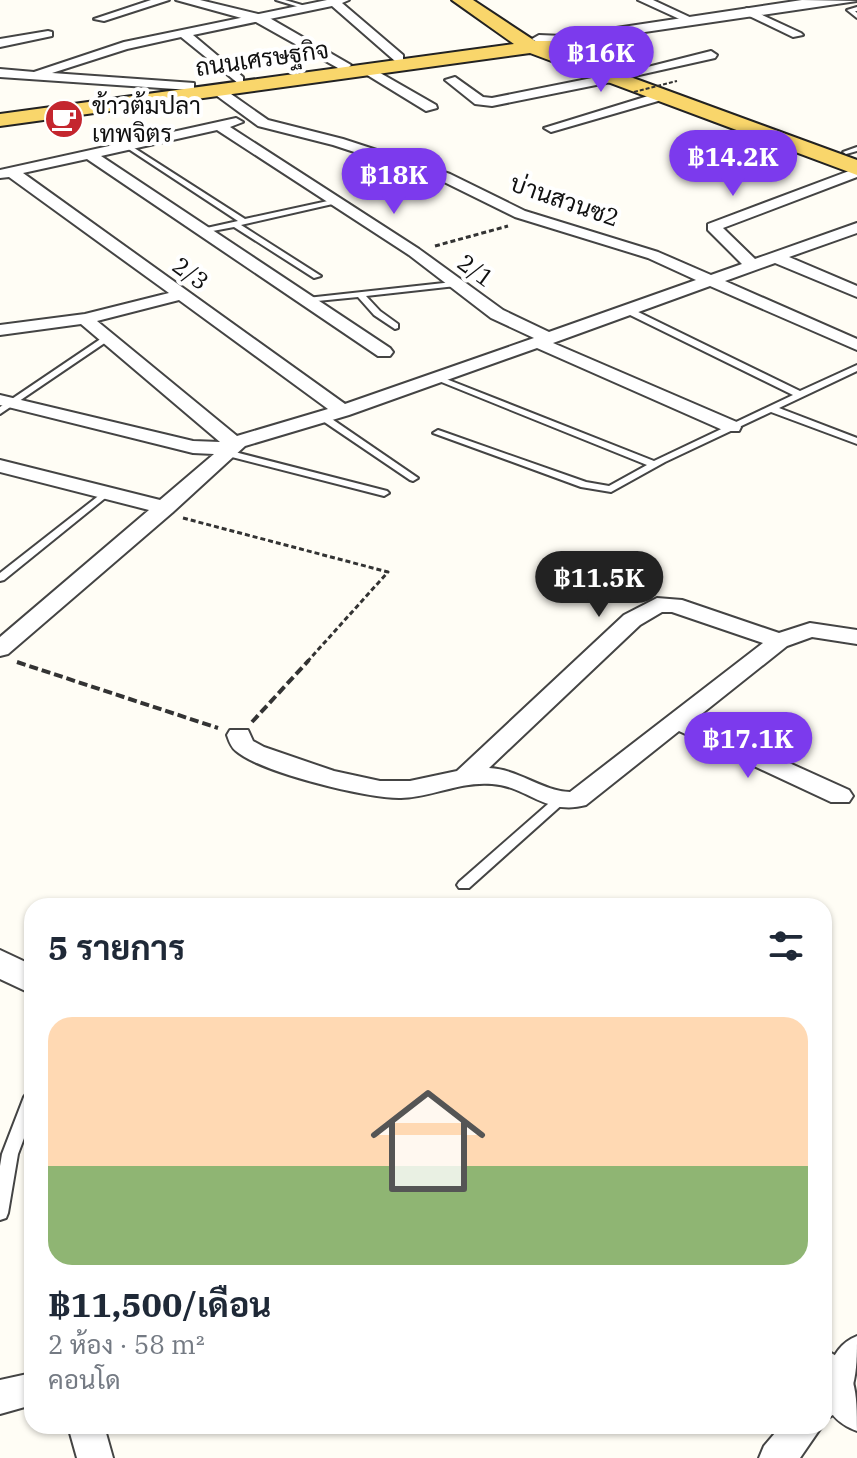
<!DOCTYPE html>
<html lang="th">
<meta charset="utf-8">
<style>
body{margin:0;font-family:"IBM Plex Serif",Sarabun,serif;background:#f6f6f7;color:#1f2937;height:100vh;display:flex;flex-direction:column;font-size:30px;white-space:nowrap}
*{box-sizing:border-box;margin:0}
p{font-size:26px;color:#747a83}
.icon{flex:none;width:44px;height:44px;fill:none;stroke:currentColor;stroke-width:2;stroke-linecap:round;stroke-linejoin:round}
.map{position:relative;flex:1;overflow:hidden}
.panel{position:absolute;left:24px;top:898px;width:808px;height:536px;display:flex;flex-direction:column;background:#fff;border-radius:24px;box-shadow:0 2px 6px #0004}
.panel>*{flex:none}
.price{position:absolute;translate:-50% -68px;padding:0 18px;border-radius:28px;background:#7c3aed;color:#fff;font-size:26px;line-height:52px;filter:drop-shadow(0 2px 4px #0008)}
.price::after{content:'';position:absolute;left:50%;top:48px;width:24px;height:18px;margin-left:-12px;background:inherit;clip-path:polygon(0 0,100% 0,50% 100%)}
.price.active{background:#222;color:#fff}
ul{padding:0;list-style:none}
li{display:grid;align-content:center;gap:16px;height:424px;padding:0 24px}
li span{display:grid;place-items:center;height:248px;border-radius:24px;color:#555}
li>.icon{margin-inline-start:auto}
span .icon{width:144px;height:144px;fill:#fffc;stroke-width:1}
li b{font-size:34px}
h2{display:flex;justify-content:space-between;align-items:center;height:96px;padding:0 24px;font-size:34px}
.map>svg:first-child{display:block}
.lines{fill:none;stroke-linecap:round;stroke-linejoin:round}
.service-casing{stroke:#444;stroke-width:4}
.minor-casing{stroke:#444;stroke-width:4}
.tertiary-casing{stroke:#444;stroke-width:4}
.primary-casing{stroke:#222;stroke-width:4}
.path-far1{stroke:#333;stroke-width:3;stroke-dasharray:5 3;stroke-linecap:butt}
.path{stroke:#333;stroke-width:4;stroke-dasharray:9 4;stroke-linecap:butt}
.service{fill:#fff;fill-rule:evenodd}
.minor{fill:#fff;fill-rule:evenodd}
.tertiary{fill:#fff;fill-rule:evenodd}
.primary{fill:#f9d66b;fill-rule:evenodd}
.path-bridge{stroke:#333;stroke-width:2;stroke-dasharray:4 2;stroke-linecap:butt}
.labels{text-anchor:middle;dominant-baseline:central;stroke-width:8;stroke-linejoin:round;paint-order:stroke}
.far-street-label{font-size:24px;fill:#111;stroke:#fff}
.far-poi-label{font-size:24px;fill:#111;stroke:#fff;text-anchor:start}
</style>
<div class="map">
<svg width="857" height="1458" viewBox="0 0 857 1458">
<rect width="100%" height="100%" fill="#fffdf5"/>
<g class="lines">
<defs>
<g id="service">
<path d="M276,0H285L312,8L309,10Z"/>
<path d="M857,7V11H855L857,13V18L847,10Z"/>
<path d="M124,144H128L245,219L337,199V203L241,225L321,276L314,278L234,227L202,233V229L238,221L124,146Z"/>
<path d="M857,147V151L846,154L843,152Z"/>
<path d="M453,282H456V286L366,296L380,311L398,324V328L395,329L374,315L358,297L307,302L303,300L307,298Z"/>
<path d="M624,308H630L800,391L857,365V371L779,408L857,438V444L771,412L665,462L611,492L581,487L433,433L438,430L441,431L586,482L609,486L647,465L434,379L438,376L441,377L654,461L793,395L624,312Z"/>
<path d="M105,336L112,338L0,414V407Z"/>
<path d="M323,414L326,415L418,478L413,481L410,480L320,419L318,417Z"/>
<path d="M227,450L387,491L389,493L384,496L224,455V451Z"/>
<path d="M106,490L109,491V495L4,580L0,581V573Z"/>
<path d="M560,796L566,800L564,803L469,888H459L457,885L459,882L556,797Z"/>
<path d="M32,1091V1117L18,1154L8,1213L6,1218L0,1220V1166L2,1154L24,1097L27,1093Z"/>
</g>
<g id="minor">
<path d="M151,0H169L104,21L94,19Z"/>
<path d="M327,0H349L342,3L403,55V61H395L332,6L193,35L243,77V83L239,84L181,37L127,49L52,73L194,83V89L190,90L0,77V69L34,72L124,42Z"/>
<path d="M638,0H653L696,20L686,22Z"/>
<path d="M747,8L801,33L803,35L793,37L743,13L741,11Z"/>
<path d="M48,31L52,32V36L0,47V39Z"/>
<path d="M711,51L717,55L715,58L630,77L624,73Z"/>
<path d="M368,66L436,105L437,108L426,111L364,73L362,70Z"/>
<path d="M612,74L618,78L616,81L492,106L475,104L445,80L455,77L483,97L492,98Z"/>
<path d="M213,87H221L268,120L343,139L450,174L525,211L658,252L711,275L742,264L708,230V224L857,168V177L723,228L755,259L857,223V233L789,257L857,286V297L775,263L725,281L857,339V350L710,286L553,343L739,423L741,427L739,431H725L537,348L349,415L245,446L173,512L8,654L0,656V637L149,510L0,472V460L160,500L214,454L193,453L0,405V395L193,441L220,442L81,324L0,335V325L85,314L169,293L9,177L0,178V170L236,118L243,122L230,127L419,249L503,310L549,332L696,280L648,258L515,217L440,180L333,145L258,126L213,93ZM217,130L409,255L491,318L534,338L345,404L23,173L87,159L378,356H390L393,352L390,348L101,156ZM179,300L328,409L237,436L97,321Z"/>
<path d="M661,92L667,96L665,99L551,132L544,128Z"/>
<path d="M657,598L682,600L779,633L810,623L857,630V644L812,637L787,646L694,720L849,790L853,796L849,802H831L679,731L586,805C546,816 527,786 492,784C461,781 432,797 401,798C368,799 260,772 236,751C231,747 229,741 227,735L230,730H248L253,741L264,747L334,771L380,781H410L457,771L624,615ZM662,612H672L763,643L570,792C542,791 518,769 489,768L640,625Z"/>
<path d="M857,1336C857,1370 857,1405 824,1420C824,1390 824,1349 857,1336Z"/>
<path d="M32,1373V1405L0,1414V1380Z"/>
<path d="M68,1426H104L113,1458H77Z"/>
<path d="M781,1426H822L800,1458H759L764,1446Z"/>
</g>
<g id="tertiary">
<path d="M176,0H200L266,16L351,65L348,68H338L256,22Z"/>
<path d="M802,0L857,1L563,44L539,43L532,39L539,35L563,36Z"/>
<path d="M0,950L32,965V994L0,979Z"/>
<path d="M824,1349C857,1364 857,1394 857,1431C816,1415 824,1386 824,1349Z"/>
</g>
<path id="primary" d="M452,0H473L535,41H555L557,45L554,49L857,160V175L530,53L0,126V114L514,44Z"/>
</defs>
<use href="#service" class="service-casing"/>
<use href="#minor" class="minor-casing"/>
<use href="#tertiary" class="tertiary-casing"/>
<use href="#primary" class="primary-casing"/>
<g class="path-far1">
<path d="M435,246L508,226"/>
<path d="M183,518L388,572L307,662"/>
</g>
<g class="path">
<path d="M17,662L218,728"/>
<path d="M252,722L309,660"/>
</g>
<use href="#service" class="service"/>
<use href="#minor" class="minor"/>
<use href="#tertiary" class="tertiary"/>
<use href="#primary" class="primary"/>
<path class="path-bridge" d="M634,92L677,81"/>
</g>
<defs>
<symbol id="cafe-disc" viewBox="-11 -11 22 22"><circle r="9.5" fill="#c4262e" stroke="#fff"/><path d="M-5.5-4.5H6V0H3Q3 3.5 0 3.5H-2.5Q-5.5 3.5-5.5 0ZM3-3.2v2h1.7v-2ZM-6 4.5H4V6H-6Z" fill="#fff"/></symbol>
</defs>
<g fill-rule="evenodd">
<use href="#cafe-disc" x="42" y="97" width="44" height="44"/>
</g>
<g class="labels">
<g class="far-street-label">
<text transform="translate(262 58) rotate(-8)">ถนนเศรษฐกิจ</text>
<text transform="translate(565 200) rotate(19)">บ่านสวนซ2</text>
<text transform="translate(476 270) rotate(36)">2/1</text>
<text transform="translate(191 273) rotate(36)">2/3</text>
</g>
<g class="far-poi-label">
<text x="92" y="105">ข้าวต้มปลา<tspan x="92" dy="28">เทพจิตร</tspan></text>
</g>
</g>
</svg>
<b class="price" style="left:601px;top:94px">฿16K</b>
<b class="price" style="left:733px;top:198px">฿14.2K</b>
<b class="price" style="left:394px;top:216px">฿18K</b>
<b class="price active" style="left:599px;top:619px">฿11.5K</b>
<b class="price" style="left:748px;top:780px">฿17.1K</b>
<section class="panel">
<h2>5 รายการ<svg class="icon" aria-label="filters" viewBox="0 0 24 24"><path d="M4 7h16M4 17h16"/><circle cx="9" cy="7" r="2"/><circle cx="15" cy="17" r="2"/></svg></h2>
<ul>
<li><span style="background:linear-gradient(#ffd9b3 60%,#8fb573 0)"><svg class="icon" aria-label="home" viewBox="0 0 24 24"><path d="M3 11l9-7 9 7M6 9v11h12V9"/></svg></span><div><b>฿11,500/เดือน</b><p>2 ห้อง · 58 m²</p><p>คอนโด</p></div></li>
</ul>
</section>
</div>
